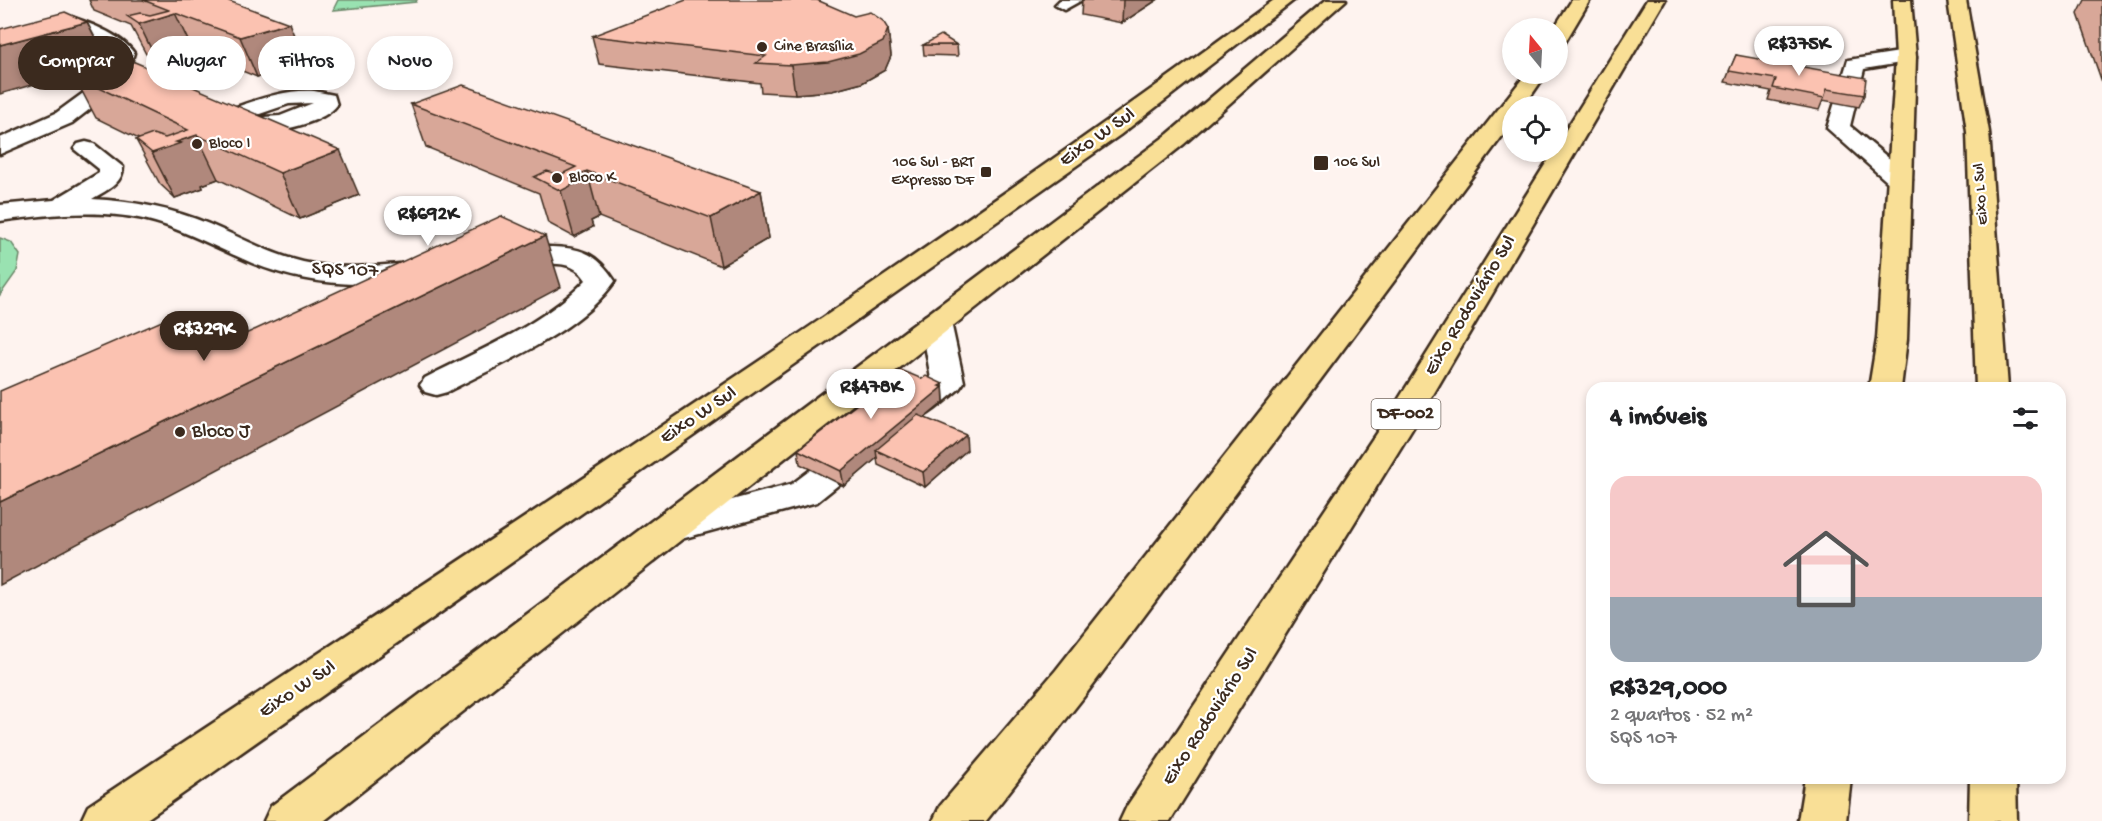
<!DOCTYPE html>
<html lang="pt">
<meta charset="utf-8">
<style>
body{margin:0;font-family:"Gochi Hand",sans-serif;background:#f2f2f2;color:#202124;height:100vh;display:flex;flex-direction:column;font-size:22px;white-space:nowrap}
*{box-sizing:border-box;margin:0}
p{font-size:20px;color:#757577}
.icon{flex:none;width:33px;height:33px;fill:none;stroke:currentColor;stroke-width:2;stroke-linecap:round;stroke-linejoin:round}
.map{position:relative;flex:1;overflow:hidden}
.side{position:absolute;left:1586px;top:382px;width:480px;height:402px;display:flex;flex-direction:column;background:#fff;border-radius:18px;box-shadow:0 3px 9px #0003}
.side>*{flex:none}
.hud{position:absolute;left:18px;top:36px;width:570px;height:54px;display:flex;gap:12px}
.needle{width:39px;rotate:342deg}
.tools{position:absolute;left:1502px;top:18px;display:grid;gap:12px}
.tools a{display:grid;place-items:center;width:66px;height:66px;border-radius:50%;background:#fff;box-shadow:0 3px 9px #0003;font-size:30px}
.price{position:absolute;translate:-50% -51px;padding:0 14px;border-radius:21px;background:#fff;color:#222;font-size:20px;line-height:39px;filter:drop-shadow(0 2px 3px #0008)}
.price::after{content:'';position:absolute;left:50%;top:36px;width:18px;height:14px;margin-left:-9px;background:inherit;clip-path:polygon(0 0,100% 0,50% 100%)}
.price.on{background:#3b2a1e;color:#fff}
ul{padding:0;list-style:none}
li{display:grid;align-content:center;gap:12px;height:318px;padding:0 24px}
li+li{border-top:2px solid #e0e0e0}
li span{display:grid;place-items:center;height:186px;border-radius:18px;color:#555}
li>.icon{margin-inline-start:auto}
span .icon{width:108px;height:108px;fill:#fffc;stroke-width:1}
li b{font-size:26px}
h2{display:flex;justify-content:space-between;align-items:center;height:72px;padding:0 24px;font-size:26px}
.tag{padding:0 21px;border-radius:27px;background:#fff;box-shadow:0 3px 9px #0003;font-size:21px;line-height:54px}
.tag.on{background:#3b2a1e;color:#fff}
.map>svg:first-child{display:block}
.green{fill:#99e2b1;stroke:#6a8668;stroke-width:1.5}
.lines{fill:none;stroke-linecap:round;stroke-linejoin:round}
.minor-casing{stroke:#3b2a1e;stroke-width:5}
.major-casing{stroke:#3b2a1e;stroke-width:5}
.highway-casing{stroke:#3b2a1e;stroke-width:5}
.minor{fill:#fff;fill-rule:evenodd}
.major{fill:#f9df96;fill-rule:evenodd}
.highway{fill:#f9df96;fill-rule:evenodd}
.wall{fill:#d8a798;stroke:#3b2a1e;stroke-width:1.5}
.shaded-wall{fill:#b0887c;stroke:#3b2a1e;stroke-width:1.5}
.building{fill:#fbc2b1;stroke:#3b2a1e;stroke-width:1.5}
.poi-dot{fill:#3b2a1e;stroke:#fff;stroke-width:2}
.labels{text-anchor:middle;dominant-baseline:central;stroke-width:4.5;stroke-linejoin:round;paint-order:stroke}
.far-poi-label{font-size:16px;fill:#3b2a1e;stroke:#fff;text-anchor:start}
.far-street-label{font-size:16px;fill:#3b2a1e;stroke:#fff}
.shield{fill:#fff;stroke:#766a62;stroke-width:1.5}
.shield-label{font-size:18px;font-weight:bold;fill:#3b2a1e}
.street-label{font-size:20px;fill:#3b2a1e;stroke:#fff}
.poi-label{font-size:20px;fill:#3b2a1e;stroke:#fff;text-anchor:start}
</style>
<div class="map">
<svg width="2102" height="821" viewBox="0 0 2102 821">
<rect width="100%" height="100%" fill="#fef3ef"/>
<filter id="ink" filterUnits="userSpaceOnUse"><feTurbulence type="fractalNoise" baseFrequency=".0167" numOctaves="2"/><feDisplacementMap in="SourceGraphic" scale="12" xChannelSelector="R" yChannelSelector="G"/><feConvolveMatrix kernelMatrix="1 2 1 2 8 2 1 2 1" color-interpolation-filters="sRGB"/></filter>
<g filter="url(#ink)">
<g class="green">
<path d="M338,0H417L416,2L333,10Z"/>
<path d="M0,238L11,242L20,255L17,271L0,295Z"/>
</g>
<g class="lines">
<defs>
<g id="minor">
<path d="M1060,0H1082L1064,10L1055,5Z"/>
<path d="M64,15C85,21 121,34 134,53L125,82L72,123L0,154V138L56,113L108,75L114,55L97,43L57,25L55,21Z"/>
<path d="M1906,51L1913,53L1916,57L1913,61L1864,69L1850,126L1909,175L1912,180L1909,185L1900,187L1891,185L1827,128L1848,60Z"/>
<path d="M314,91L334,95L337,105C320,129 233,144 215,118L218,113C250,103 280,89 314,91ZM313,103L280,116L248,118L289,104Z"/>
<path d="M86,142L94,144L123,167C123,184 105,191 92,199C132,201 171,208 209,224C240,237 270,254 303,262C342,271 382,265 422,262L432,264L436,270L432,276C373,290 308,286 252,263C219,249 189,232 155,222C105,208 51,214 0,221V205L54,200L99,173V169L74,149L78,144Z"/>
<path d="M548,247C581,247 597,253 615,281C579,333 501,363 447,392L436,395L425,392L420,385L425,378C479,350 543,325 586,280C567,249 526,273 498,266L494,260L498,254Z"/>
<path d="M936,313L947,316L951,322L964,382L959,389C940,404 921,427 895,420L890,413L895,406L931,379L921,322L925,316Z"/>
<path d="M861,438L873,441L878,449L873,457L817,502L670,542L657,538L651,529L657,520L792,484L849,441Z"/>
</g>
<g id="major">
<path d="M1274,0H1294L1120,135L144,821H81L88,806C486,541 889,284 1274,0Z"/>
<path d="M1326,0H1346L1184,144L324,821H264L271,806L1168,134Z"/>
<path d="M1893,0H1911L1916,57L1907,339L1901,388H1869L1877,339L1896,57Z"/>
<path d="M1948,0H1966L1989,132L2008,388H1976L1967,132Z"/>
<path d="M1805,778H1851L1846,821H1798Z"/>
<path d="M1970,778H2016L2017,821H1969Z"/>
</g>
<g id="highway">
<path d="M1572,0H1590L1564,44L1557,46V28H1554Z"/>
<path d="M1647,0H1665L1427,405L1170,821H1120L1127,806L1395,405L1553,152H1557V144Z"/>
<path d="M1526,74H1546L1524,106H1512V123L1086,694L986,821H933L940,806L1056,670Z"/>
</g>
</defs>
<use href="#minor" class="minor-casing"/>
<use href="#major" class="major-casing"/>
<use href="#highway" class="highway-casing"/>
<use href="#minor" class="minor"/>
<use href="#major" class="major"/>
<use href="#highway" class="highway"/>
</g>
<g class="wall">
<path d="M89,0H226L305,62L257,77L193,51L158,63L146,54L131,26L94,11Z"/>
<path d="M1082,0H1157L1122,23L1081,15Z"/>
<path d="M2085,0H2102V82L2078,14Z"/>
<path d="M888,29L891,56L885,70L862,83L832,91L795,94L761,92L760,83L599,64L592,36Z"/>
<path d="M923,45H957L958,56L924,55Z"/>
<path d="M1736,55L1864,95L1859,107L1823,100L1819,110L1768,100L1771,91L1725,82Z"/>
<path d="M74,76L359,195L300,219L218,179L202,185L203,188L175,198L160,184L136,140L139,139L96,118Z"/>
<path d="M411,104L761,191L769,238L721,266L599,217L591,221L593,227L574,237L548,223L539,193L426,147Z"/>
<path d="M922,379L943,384L944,402L925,418L967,450L925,487L878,465L877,458L844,486L800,464L798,450Z"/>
</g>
<g class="shaded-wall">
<path d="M1123,0H1157L1122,23Z"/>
<path d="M175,13L193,51L158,63L139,24Z"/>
<path d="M87,22L108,63L0,94V45Z"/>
<path d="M289,23L305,62L257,77L240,37Z"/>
<path d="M888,29L891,56L885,70L862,83L832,91L795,94L791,65Z"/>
<path d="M197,135L218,179L202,185L203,188L175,198L152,153L176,142Z"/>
<path d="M340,150L359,195L300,219L280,173Z"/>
<path d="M587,171L599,217L591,221L593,227L574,237L561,191L571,178Z"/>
<path d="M761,191L769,238L721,266L711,218Z"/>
<path d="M545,236L561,287L0,585V502Z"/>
<path d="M943,384L944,402L882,453L876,450L877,458L844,486L841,471Z"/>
<path d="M966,435L967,450L925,487L923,472Z"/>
</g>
<g class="building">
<path d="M143,0H226L289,23L240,37L175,13L139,24L127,16L140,13L150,15L169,10Z"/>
<path d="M686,0H817L854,16L870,12L883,21L888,29L883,42L859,54L828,62L791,65L756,63L766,56L592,36Z"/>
<path d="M65,12L87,22L0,45V29Z"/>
<path d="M941,35L957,45H923Z"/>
<path d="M1736,55L1866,78L1864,95L1827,89L1824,98L1773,88L1776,79L1729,71Z"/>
<path d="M130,60L340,150L280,173L197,135L176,142L181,143L152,153L136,140L153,134L165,138L188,130L74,76Z"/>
<path d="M463,85L761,191L711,218L587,171L571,178L580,181L561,191L534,177L547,171L560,175L576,167L411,104Z"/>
<path d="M501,216L545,236L0,502V391L178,314L226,343Z"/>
<path d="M901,370L922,379L926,376L943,384L939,386L943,387L841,471L798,450Z"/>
<path d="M918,415L966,435L923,472L876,450Z"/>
</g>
</g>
<g class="poi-dot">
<circle cx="762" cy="47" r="6"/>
<circle cx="197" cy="144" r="6"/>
<rect x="1313" y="155" width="16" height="16" rx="3"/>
<rect x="980" y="166" width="12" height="12" rx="3"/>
<circle cx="557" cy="178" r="6"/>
<circle cx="180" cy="432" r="6"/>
</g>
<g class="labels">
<g class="far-poi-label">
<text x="774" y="47">Cine Brasília</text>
<text x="209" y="144">Bloco I</text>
<text x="974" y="163" text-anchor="end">106 Sul - BRT<tspan x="974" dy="18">Expresso DF</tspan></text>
<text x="1334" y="163">106 Sul</text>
<text x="569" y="178">Bloco K</text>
</g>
<g class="far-street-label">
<text transform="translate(1982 194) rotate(-94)">Eixo L Sul</text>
</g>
<rect class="shield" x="1371.5" y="399" width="69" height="30" rx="4.5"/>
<g class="shield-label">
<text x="1406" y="414">DF-002</text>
</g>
<g class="street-label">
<text transform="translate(1098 138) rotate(-35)">Eixo W Sul</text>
<text transform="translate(345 271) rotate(2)">SQS 107</text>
<text transform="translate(1471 306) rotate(-59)">Eixo Rodoviário Sul</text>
<text transform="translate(699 416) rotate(-34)">Eixo W Sul</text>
<text transform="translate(298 690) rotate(-34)">Eixo W Sul</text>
<text transform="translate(1211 717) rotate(-57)">Eixo Rodoviário Sul</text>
</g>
<g class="poi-label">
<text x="192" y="432">Bloco J</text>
</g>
</g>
</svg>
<div class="tools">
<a><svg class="needle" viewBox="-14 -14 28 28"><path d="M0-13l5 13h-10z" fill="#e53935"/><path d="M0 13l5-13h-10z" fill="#757577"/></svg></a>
<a><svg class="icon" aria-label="locate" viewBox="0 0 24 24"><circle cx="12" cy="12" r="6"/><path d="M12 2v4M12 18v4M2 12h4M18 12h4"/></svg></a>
</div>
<b class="price" style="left:1799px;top:77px">R$375K</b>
<b class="price" style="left:428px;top:247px">R$692K</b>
<b class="price on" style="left:204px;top:362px">R$329K</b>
<b class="price" style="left:871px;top:420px">R$478K</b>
<div class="hud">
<a class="tag on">Comprar</a>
<a class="tag">Alugar</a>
<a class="tag">Filtros</a>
<a class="tag">Novo</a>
</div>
<section class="side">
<h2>4 imóveis<svg class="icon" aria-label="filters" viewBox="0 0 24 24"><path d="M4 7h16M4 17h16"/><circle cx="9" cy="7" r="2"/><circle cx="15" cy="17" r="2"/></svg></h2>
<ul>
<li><span style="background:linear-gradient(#f6c9c9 65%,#9aa5b1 0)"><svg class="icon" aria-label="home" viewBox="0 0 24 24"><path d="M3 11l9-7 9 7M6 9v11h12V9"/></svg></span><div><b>R$329,000</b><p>2 quartos · 52 m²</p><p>SQS 107</p></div></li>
</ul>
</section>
</div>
